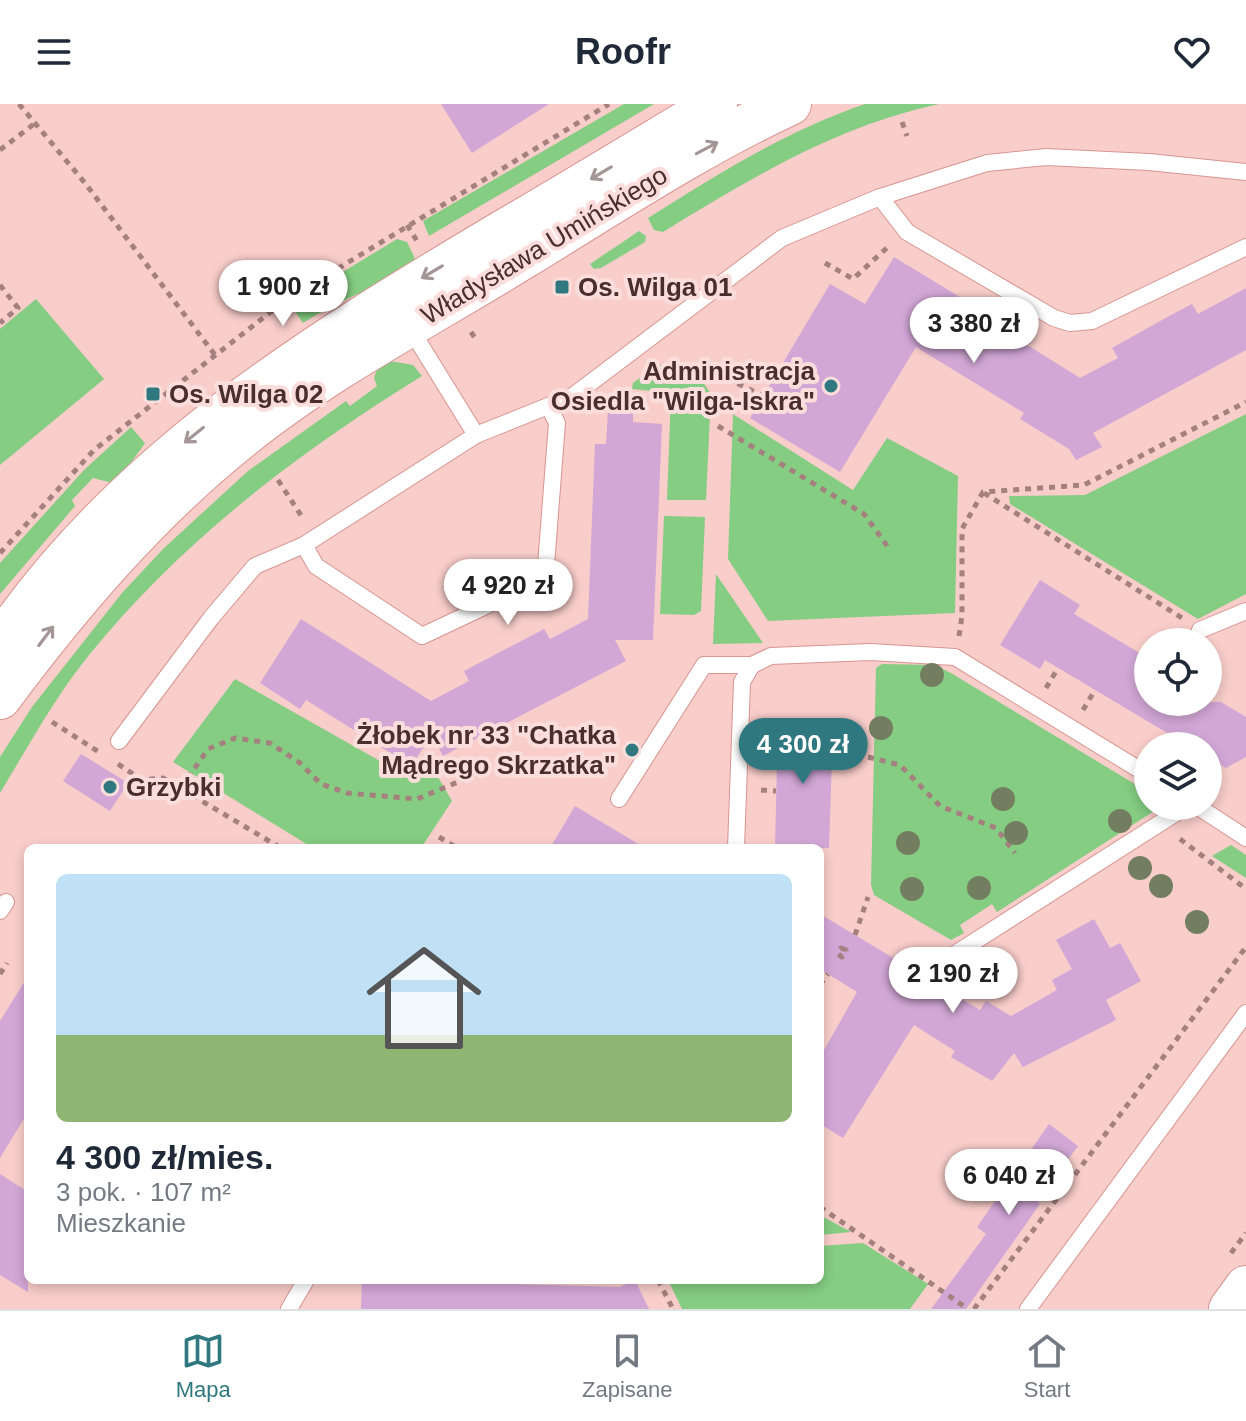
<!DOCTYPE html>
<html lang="pl">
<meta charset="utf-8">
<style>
body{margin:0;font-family:Arial,sans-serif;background:#f6f6f7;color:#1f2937;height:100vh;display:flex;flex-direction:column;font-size:30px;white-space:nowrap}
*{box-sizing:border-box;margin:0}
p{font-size:26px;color:#747a83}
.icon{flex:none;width:44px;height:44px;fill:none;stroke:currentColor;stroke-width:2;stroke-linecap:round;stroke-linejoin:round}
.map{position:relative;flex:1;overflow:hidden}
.sheet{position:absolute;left:24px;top:740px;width:800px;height:440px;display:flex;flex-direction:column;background:#fff;border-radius:12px;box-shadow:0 4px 12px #0003}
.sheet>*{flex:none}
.controls{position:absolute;left:1134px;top:524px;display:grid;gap:16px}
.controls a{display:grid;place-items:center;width:88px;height:88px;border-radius:50%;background:#fff;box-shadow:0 4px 12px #0003;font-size:40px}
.price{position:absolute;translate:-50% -68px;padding:0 18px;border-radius:28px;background:#fff;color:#222;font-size:26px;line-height:52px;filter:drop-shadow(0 2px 4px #0008)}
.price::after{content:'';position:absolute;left:50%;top:48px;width:24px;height:18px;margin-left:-12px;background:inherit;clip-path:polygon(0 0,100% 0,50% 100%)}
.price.on{background:#2f787f;color:#fff}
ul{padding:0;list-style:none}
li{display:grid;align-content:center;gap:16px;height:424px;padding:0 32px}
li span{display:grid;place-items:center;height:248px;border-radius:12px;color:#555}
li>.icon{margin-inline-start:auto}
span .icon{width:144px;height:144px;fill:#fffc;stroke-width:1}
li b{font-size:34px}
header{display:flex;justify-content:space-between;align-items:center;height:104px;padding:0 32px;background:#fff;font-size:36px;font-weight:600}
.dock{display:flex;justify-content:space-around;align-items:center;height:112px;border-top:2px solid #e0e1e3;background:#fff;font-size:22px;color:#747a83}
.dock a{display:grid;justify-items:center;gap:4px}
.dock .on{color:#2f787f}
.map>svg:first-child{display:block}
.green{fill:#85cd82}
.building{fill:#d2a7d6}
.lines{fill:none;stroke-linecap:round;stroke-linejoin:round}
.lane-casing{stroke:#d89591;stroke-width:18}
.secondary-casing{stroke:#d89591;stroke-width:44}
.path{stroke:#a4807e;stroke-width:5;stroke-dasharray:6 6;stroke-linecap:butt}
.lane{stroke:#fff;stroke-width:16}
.secondary{stroke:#fff;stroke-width:42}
.tree{fill:#737e60}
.oneway{stroke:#a49696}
.poi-dot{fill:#2f787f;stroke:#fbdedc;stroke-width:3}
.labels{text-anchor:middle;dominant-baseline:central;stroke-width:8;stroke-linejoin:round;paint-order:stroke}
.street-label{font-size:26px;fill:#4a2e2d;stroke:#fbdedc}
.poi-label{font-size:26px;font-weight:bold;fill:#4a2e2d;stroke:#fbdedc;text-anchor:start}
</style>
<header><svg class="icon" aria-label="menu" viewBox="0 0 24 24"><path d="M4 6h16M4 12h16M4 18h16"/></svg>Roofr<svg class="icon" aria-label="heart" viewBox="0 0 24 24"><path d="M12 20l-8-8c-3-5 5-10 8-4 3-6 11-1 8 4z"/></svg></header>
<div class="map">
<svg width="1246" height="1205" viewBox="0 0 1246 1205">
<rect width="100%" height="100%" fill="#f8cdca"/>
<g class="green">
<path d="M624,0H654L429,132L423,117Z"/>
<path d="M865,0H939C837,22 751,74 663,128L654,126L648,114C718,70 786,27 865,0Z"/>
<path d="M639,127L646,132L645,138L601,164L594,165L590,160Z"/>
<path d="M397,135L407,138L417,159C381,183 339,195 303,219L292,203L295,197Z"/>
<path d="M36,195L104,275L0,361V225Z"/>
<path d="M390,257L413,261L422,272C297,349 182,437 89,551C55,593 28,643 0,689V653L32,603L122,489L163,445L248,367L346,297L350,302L377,282L374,274L378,262Z"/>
<path d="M659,260L703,278L711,290L706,396H667L671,289L632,285L633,279Z"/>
<path d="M733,310L853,386L887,334L958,372L955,509L768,517L728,455Z"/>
<path d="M1246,310V490L1198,515L1010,400L1009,392L1085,391Z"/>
<path d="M131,323L145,339L116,380L93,374L72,396L75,402L0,490V459L84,366Z"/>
<path d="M664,412L705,413L701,507L694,511L660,510Z"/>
<path d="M716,470L763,539L713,540Z"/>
<path d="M882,560L935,561L951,569L1148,688V702H1162L997,808L992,800L960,821L964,829L951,836L874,791L871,781L876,564Z"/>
<path d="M235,575L403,670L435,668L452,697L421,744H313L173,658Z"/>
<path d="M1231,741L1246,751V774L1212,752Z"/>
<path d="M820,1111L851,1128L820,1131Z"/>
<path d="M863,1139L928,1180L910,1205H682L668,1176H820V1142Z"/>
</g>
<g class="building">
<path d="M441,0H549L472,49Z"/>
<path d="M894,153L1011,224L1008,229L1080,274L1118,254L1112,244L1171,211L1192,200L1198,210L1246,184V246L1093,329L1102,343L1076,356L1069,345L1020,315L1024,309L916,243L840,368L750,314L830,180L865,200Z"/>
<path d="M608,306L633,307V318L662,320L653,536H615L626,557L443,652L432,631L411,662L306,596L300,605L260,579L301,515L431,597L469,577L464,567L544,525L550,535L588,515L595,340H606Z"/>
<path d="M1040,476L1080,501L1074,510L1148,554V598H1221L1246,613V653L1226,664L1208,653V642H1189L1045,556L1040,565L1000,541Z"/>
<path d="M778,614L803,615V626H833L829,744H775Z"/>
<path d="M81,650L128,679L110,707L63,677Z"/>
<path d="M575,702L645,744H550Z"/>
<path d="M820,810L980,906L986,897L1011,912L1057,886L1052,876L1072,865L1056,836L1094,815L1110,844L1120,839L1141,877L1106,896L1116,916L1023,963L1014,949L992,977L951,953L955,947L914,921L843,1034L820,1020V953L857,888L820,865Z"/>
<path d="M28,872V1008L0,1054V917Z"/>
<path d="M1049,1020L1078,1042L1037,1097L1040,1100L966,1205H931L986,1130L977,1123Z"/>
<path d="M0,1070L28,1088V1188L0,1171Z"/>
<path d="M362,1176L487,1180V1176H510V1180L620,1183L635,1176L649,1205H361Z"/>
</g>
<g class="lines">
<defs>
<g id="lane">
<path d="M880,93L907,128L1054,214L1070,219L1092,217L1246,143"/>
<path d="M410,224L476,331"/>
<path d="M304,441L316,462L422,532L545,474L557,319L549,303"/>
<path d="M1200,526L1246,507"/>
<path d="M119,637L211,514L255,462L304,441L476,331L573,292L782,134L880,93L987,59L1046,53L1149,58L1246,68"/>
<path d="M619,695L704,561H752L771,552L870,548L955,553L1148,671"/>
<path d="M1197,702L1246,734"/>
<path d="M736,744L742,578L752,561"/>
<path d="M0,807L6,798"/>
<path d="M958,848L1187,702"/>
<path d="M289,1205L306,1176"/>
<path d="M1028,1205L1246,909"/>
</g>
<g id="secondary">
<path d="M0,540C125,355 314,240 502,128C574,86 645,43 716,0"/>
<path d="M0,594C70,500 149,407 242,333C328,264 429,212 523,154C610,101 697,43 790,0"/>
<path d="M1230,1205L1246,1183"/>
</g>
</defs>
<use href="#lane" class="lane-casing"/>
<use href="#secondary" class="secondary-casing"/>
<g class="path">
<path d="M19,0L85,79L215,251"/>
<path d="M902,18L907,32"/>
<path d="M0,46L34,20"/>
<path d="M407,121L417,137"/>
<path d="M825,159L853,175L891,140"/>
<path d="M0,181L18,204L0,219"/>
<path d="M471,228L477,237"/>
<path d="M716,269L763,292"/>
<path d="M718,322L864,410L888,443"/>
<path d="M278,376L304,416"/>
<path d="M984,389L1182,514"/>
<path d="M0,449L94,346L286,196L609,0"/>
<path d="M959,532L962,512V425L983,388L1084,381L1246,298"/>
<path d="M1046,584L1058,564"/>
<path d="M1083,606L1095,586"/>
<path d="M52,618L99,648"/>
<path d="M868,653L900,661L940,702L996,724L1015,749"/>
<path d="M118,660L142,676L163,674L281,744"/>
<path d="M181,684L208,645L235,634L270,639L300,659L321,680L347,689L417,695L477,670"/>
<path d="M761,686L776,687"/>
<path d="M439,733L457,744"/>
<path d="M1180,735L1246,785"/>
<path d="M855,831L868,793"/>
<path d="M841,844L846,846L842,853L838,850Z"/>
<path d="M0,870L7,859"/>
<path d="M820,881L828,870"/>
<path d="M820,1103L968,1205"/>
<path d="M1231,1149L1246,1129"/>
<path d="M658,1176L673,1205"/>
<path d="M974,1205L1246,843"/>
</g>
<use href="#lane" class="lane"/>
<use href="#secondary" class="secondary"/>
</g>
<g class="tree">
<circle cx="932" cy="571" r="12"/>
<circle cx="881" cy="624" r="12"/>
<circle cx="1003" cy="695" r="12"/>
<circle cx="1120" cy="717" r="12"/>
<circle cx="1016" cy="729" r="12"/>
<circle cx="908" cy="739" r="12"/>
<circle cx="1140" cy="764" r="12"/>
<circle cx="1161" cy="782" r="12"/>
<circle cx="979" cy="784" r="12"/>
<circle cx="912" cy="785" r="12"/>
<circle cx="1197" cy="818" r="12"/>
</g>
<defs><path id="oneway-shaft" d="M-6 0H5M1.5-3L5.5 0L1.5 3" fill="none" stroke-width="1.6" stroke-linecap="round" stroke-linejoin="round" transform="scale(2)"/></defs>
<g class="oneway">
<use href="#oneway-shaft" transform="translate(707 44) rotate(-28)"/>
<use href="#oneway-shaft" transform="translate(601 69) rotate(149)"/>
<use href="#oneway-shaft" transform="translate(432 168) rotate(149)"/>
<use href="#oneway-shaft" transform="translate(194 331) rotate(141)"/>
<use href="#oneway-shaft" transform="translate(46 532) rotate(-53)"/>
</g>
<g class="poi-dot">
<rect x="554" y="175" width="16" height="16" rx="4"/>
<circle cx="831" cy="282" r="8"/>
<rect x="145" y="282" width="16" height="16" rx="4"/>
<circle cx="632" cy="646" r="8"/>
<circle cx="110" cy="683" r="8"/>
</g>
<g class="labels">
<g class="street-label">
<text transform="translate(544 141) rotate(-31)">Władysława Umińskiego</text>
</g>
<g class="poi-label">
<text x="578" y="183">Os. Wilga 01</text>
<text x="815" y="267" text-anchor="end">Administracja<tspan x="815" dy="30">Osiedla "Wilga-Iskra"</tspan></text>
<text x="169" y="290">Os. Wilga 02</text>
<text x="616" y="631" text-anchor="end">Żłobek nr 33 "Chatka<tspan x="616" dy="30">Mądrego Skrzatka"</tspan></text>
<text x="126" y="683">Grzybki</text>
</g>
</g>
</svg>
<div class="controls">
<a><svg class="icon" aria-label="locate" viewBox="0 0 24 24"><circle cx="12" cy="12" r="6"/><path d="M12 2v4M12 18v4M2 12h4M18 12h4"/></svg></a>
<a><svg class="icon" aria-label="layers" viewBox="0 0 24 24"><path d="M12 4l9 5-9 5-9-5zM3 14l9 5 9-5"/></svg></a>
</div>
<b class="price" style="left:283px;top:224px">1 900 zł</b>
<b class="price" style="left:974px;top:261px">3 380 zł</b>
<b class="price" style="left:508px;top:523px">4 920 zł</b>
<b class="price on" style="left:803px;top:682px">4 300 zł</b>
<b class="price" style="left:953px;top:911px">2 190 zł</b>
<b class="price" style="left:1009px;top:1113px">6 040 zł</b>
<section class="sheet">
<ul>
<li><span style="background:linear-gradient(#bfe0f5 65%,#8fb573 0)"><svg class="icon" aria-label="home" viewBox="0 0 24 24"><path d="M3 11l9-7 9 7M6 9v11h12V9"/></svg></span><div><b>4 300 zł/mies.</b><p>3 pok. · 107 m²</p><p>Mieszkanie</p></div></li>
</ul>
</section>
</div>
<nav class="dock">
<a class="on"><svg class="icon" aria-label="map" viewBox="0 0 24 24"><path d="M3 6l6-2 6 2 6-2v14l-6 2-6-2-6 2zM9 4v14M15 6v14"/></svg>Mapa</a>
<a><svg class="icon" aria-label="saved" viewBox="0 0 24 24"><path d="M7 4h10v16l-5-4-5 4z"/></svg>Zapisane</a>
<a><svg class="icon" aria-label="home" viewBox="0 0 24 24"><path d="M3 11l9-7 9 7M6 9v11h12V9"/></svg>Start</a>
</nav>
